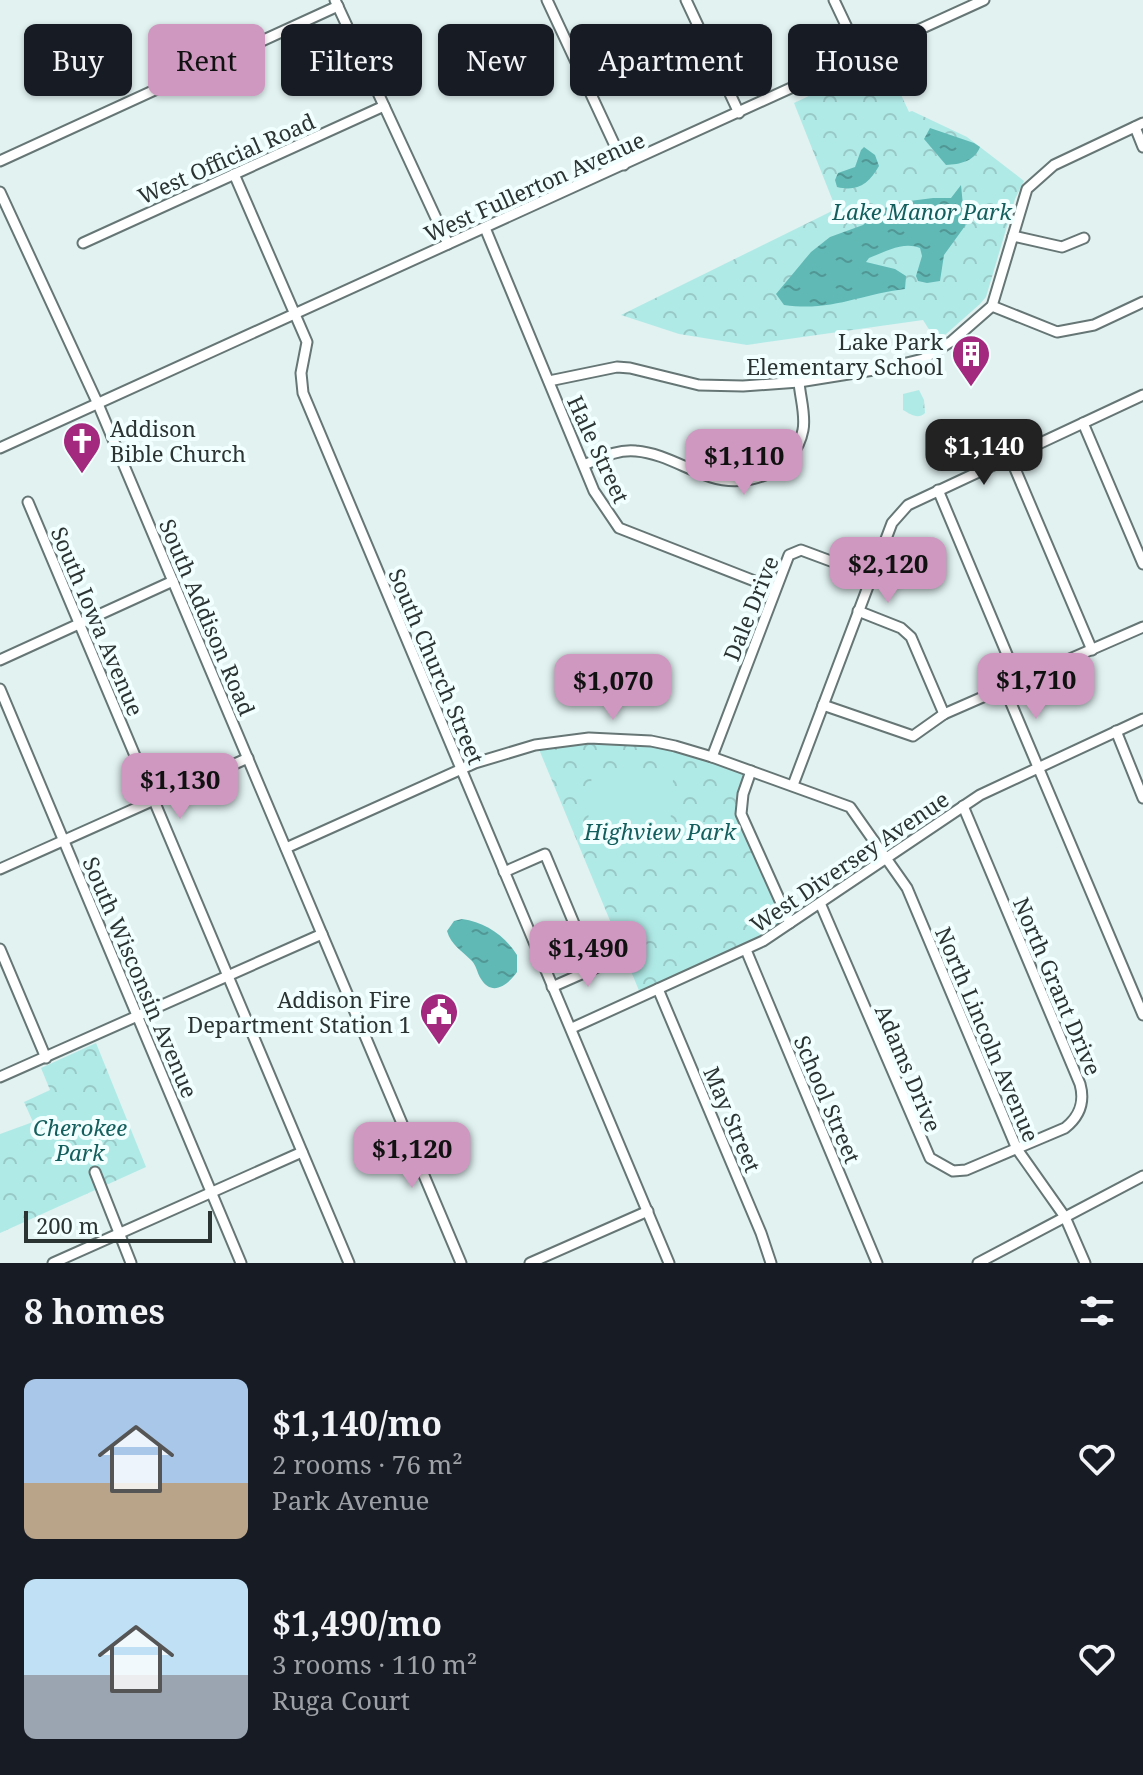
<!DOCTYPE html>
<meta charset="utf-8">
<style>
body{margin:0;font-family:"Noto Serif",serif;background:#242831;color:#f1f3f6;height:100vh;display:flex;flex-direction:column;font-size:30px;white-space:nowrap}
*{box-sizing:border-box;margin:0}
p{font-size:26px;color:#9ea1a6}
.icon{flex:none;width:44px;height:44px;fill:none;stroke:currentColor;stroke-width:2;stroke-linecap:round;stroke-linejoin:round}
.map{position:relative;height:1263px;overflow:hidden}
.drawer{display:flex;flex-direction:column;background:#171b24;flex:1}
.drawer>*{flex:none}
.guide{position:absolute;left:24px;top:24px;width:1096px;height:72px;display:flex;gap:16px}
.scale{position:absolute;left:24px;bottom:20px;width:188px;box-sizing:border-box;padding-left:8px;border:4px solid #2c3333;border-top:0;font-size:22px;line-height:28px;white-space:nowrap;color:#2c3333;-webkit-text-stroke:6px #f1fffe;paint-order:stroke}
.price{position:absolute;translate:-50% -68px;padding:0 18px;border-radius:16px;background:#ce98c0;color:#111;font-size:26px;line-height:52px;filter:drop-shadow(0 2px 4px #0008)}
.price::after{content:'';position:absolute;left:50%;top:48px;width:24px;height:18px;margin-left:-12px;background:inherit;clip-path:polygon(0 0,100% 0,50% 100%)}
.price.selected{background:#222;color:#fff}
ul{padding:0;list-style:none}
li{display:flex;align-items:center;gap:24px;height:200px;padding:0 24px}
li span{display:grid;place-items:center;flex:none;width:224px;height:160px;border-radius:12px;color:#555}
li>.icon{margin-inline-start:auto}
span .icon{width:96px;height:96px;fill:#fffc;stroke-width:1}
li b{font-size:34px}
h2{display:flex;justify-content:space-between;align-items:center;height:96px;padding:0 24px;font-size:34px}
.tag{padding:0 28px;border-radius:12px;background:#171b24;box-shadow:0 2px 6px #0004;font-size:28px;line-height:72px}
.tag.selected{background:#ce98c0;color:#111}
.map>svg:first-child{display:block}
.forest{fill:url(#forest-crowns)}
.pitch{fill:#b0eae7}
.water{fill:url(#water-ripples)}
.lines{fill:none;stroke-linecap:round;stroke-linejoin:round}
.minor-casing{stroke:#667675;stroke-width:13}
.minor{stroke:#fff;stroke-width:9}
.labels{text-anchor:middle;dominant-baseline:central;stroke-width:8;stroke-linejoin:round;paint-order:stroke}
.street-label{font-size:22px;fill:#2c3333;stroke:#f1fffe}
.park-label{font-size:22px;font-style:italic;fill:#145f5d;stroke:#f1fffe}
.poi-label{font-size:22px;fill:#2c3333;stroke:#f1fffe;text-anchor:end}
</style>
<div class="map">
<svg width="1143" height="1263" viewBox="0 0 1143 1263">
<defs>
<pattern id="forest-crowns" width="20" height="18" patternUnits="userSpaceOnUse" patternTransform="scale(2)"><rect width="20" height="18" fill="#b0eae7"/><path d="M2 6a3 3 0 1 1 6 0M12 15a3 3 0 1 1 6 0" fill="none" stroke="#98c9c7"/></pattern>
<pattern id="water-ripples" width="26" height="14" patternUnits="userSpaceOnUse" patternTransform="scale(2)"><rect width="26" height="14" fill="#61b9b6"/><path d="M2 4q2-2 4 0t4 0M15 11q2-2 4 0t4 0" fill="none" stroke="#509795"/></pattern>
</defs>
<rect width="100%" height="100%" fill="#e1f2f1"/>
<g class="forest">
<path d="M885,60L909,112L912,111L967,137L1024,181L1015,199L986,297L980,304L937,342L923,320L747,345L679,334L621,315L836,209L794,103Z"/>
<path d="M919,390L924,400L925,413C918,420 910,414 903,410V394Z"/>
<path d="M628,742L678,750L747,773L738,808L785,921L743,945L640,993L538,747Z"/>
<path d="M96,1043L146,1167L0,1233V1134L33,1122L24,1102L50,1090L41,1068Z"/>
</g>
<path class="pitch" d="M592,773L673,779L670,829L588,823Z"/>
<g class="water">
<path d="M930,128L974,143L980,147C974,162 960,164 946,165L924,139Z"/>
<path d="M864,147L875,155L879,166C869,184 857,192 837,187L835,180L838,173L855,167L861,150Z"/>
<path d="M961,185L965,226L944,255L940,281L927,283L918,281L916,276L922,256L920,248C903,241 885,252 869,258L866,262L895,269L906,276L905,289C861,294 831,312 784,305L776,294L811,252L830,237L863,225L877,212L894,203L933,198H951Z"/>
<path d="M462,919C485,922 504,935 517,955V972C508,985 492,997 481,979C477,973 477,967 472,961C462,951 451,945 447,931L454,921Z"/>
</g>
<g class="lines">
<defs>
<g id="minor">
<path d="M335,0L448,244"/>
<path d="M547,0L624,165"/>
<path d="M686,0L739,113"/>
<path d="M834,0L861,57"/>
<path d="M1135,127L1143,147"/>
<path d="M0,161L338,6"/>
<path d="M234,174L307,342L301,373L303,393L669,1263"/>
<path d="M0,192L98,404L461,1263"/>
<path d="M485,228L594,491L619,528L775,589"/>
<path d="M1013,236L1062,247L1084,238"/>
<path d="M83,243L384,106"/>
<path d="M992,306L1057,332L1094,325L1143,302"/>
<path d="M549,381L617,367L630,368L699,385L743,386L799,382L886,368L923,359L952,341L992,306L1027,189L1054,165L1143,123"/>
<path d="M1083,423L1143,564"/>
<path d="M0,448L984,0"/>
<path d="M1010,457L1092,650"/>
<path d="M584,465C601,458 617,449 636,451C662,453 686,469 711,477C748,489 795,472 803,430C806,415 800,397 799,382"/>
<path d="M938,490L1019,683"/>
<path d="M28,502L349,1263"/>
<path d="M858,611L901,628L911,637L944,714"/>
<path d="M0,660L173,581"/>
<path d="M0,689L241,1263"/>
<path d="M1005,689L1143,1015"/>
<path d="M823,705L913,736L944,714L1143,627"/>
<path d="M1116,731L1143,798"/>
<path d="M712,757L789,555L801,550L871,576"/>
<path d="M751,771L743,794L741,814L790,923"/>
<path d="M793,785L892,523L908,505L1143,395"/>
<path d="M286,848L475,763L535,745L589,738L651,741L675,746L712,757L850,807L907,888L1017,1149L1065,1217L1085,1263"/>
<path d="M0,869L248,758"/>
<path d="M504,872L545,854L593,969"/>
<path d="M820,903L930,1158L953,1171L966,1170L1065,1128C1080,1116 1085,1102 1080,1084L963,806"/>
<path d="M0,949L46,1058"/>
<path d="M746,950L877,1263"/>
<path d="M552,987L611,961"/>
<path d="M658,989L761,1233L771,1263"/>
<path d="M572,1028L763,941L980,795L1143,719"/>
<path d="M0,1077L322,934"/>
<path d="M95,1172L131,1263"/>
<path d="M53,1263L302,1152"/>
<path d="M530,1263L648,1211"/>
<path d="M978,1263L1143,1176"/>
</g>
</defs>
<use href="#minor" class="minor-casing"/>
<use href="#minor" class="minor"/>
</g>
<defs>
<symbol id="building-pin" viewBox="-11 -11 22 30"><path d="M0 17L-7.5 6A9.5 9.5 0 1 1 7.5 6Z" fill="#a3297f" stroke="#f1fffe"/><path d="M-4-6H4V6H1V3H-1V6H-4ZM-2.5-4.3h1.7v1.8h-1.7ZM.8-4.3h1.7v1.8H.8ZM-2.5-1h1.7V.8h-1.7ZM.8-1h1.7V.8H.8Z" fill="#fff"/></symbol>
<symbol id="church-pin" viewBox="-11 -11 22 30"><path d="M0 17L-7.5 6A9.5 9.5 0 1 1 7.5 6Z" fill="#a3297f" stroke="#f1fffe"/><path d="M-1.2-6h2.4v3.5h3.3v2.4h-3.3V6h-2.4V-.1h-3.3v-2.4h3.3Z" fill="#fff"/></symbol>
<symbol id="civic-pin" viewBox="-11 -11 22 30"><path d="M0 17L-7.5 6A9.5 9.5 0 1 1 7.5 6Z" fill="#a3297f" stroke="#f1fffe"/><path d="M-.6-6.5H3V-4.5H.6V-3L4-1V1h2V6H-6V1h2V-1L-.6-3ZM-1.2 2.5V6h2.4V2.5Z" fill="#fff"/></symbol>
</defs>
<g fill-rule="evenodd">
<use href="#building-pin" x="949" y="332" width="44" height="60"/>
<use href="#church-pin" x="60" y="419" width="44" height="60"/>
<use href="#civic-pin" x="417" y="990" width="44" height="60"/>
</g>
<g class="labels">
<g class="street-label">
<text transform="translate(226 158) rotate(-24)">West Official Road</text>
<text transform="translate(534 186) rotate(-24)">West Fullerton Avenue</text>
<text transform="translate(599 449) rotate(65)">Hale Street</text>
<text transform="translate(750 608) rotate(-68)">Dale Drive</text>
<text transform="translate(208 617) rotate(67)">South Addison Road</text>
<text transform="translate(98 621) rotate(67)">South Iowa Avenue</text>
<text transform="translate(437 666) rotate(67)">South Church Street</text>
<text transform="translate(849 861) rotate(-34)">West Diversey Avenue</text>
<text transform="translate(141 977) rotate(67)">South Wisconsin Avenue</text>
<text transform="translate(1058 986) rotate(67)">North Grant Drive</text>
<text transform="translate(988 1034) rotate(67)">North Lincoln Avenue</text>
<text transform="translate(909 1068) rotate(67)">Adams Drive</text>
<text transform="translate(828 1099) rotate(67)">School Street</text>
<text transform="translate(733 1119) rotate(67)">May Street</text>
</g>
<g class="park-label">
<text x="922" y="211">Lake Manor Park</text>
<text x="660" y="831">Highview Park</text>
<text x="80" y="1127">Cherokee<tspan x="80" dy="25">Park</tspan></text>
</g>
<g class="poi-label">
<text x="943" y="341">Lake Park<tspan x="943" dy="25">Elementary School</tspan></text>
<text x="110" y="428" text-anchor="start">Addison<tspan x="110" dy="25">Bible Church</tspan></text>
<text x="411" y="999">Addison Fire<tspan x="411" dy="25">Department Station 1</tspan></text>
</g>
</g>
</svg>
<div class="scale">200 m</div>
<b class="price selected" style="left:984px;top:487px">$1,140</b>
<b class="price" style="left:744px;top:497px">$1,110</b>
<b class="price" style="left:888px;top:605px">$2,120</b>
<b class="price" style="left:1036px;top:721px">$1,710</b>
<b class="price" style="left:613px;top:722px">$1,070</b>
<b class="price" style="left:180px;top:821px">$1,130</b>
<b class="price" style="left:588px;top:989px">$1,490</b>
<b class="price" style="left:412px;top:1190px">$1,120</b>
<div class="guide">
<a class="tag">Buy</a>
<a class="tag selected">Rent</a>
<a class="tag">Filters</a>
<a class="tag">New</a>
<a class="tag">Apartment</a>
<a class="tag">House</a>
</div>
</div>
<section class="drawer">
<h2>8 homes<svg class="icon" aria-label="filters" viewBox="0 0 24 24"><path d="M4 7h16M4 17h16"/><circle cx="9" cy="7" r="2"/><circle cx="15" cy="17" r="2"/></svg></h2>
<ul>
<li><span style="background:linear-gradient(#a9c7e8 65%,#b9a48a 0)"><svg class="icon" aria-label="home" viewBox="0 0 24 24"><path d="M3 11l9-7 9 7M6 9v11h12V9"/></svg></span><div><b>$1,140/mo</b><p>2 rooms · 76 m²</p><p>Park Avenue</p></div><svg class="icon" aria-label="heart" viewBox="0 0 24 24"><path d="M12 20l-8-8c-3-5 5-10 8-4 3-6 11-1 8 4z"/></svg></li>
<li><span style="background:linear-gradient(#bfe0f5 60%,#9aa5b1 0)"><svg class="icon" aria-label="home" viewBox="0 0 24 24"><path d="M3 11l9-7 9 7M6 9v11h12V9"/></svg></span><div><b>$1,490/mo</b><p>3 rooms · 110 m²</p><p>Ruga Court</p></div><svg class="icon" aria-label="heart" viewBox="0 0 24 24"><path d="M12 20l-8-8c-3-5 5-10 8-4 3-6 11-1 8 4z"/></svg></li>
</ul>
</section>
